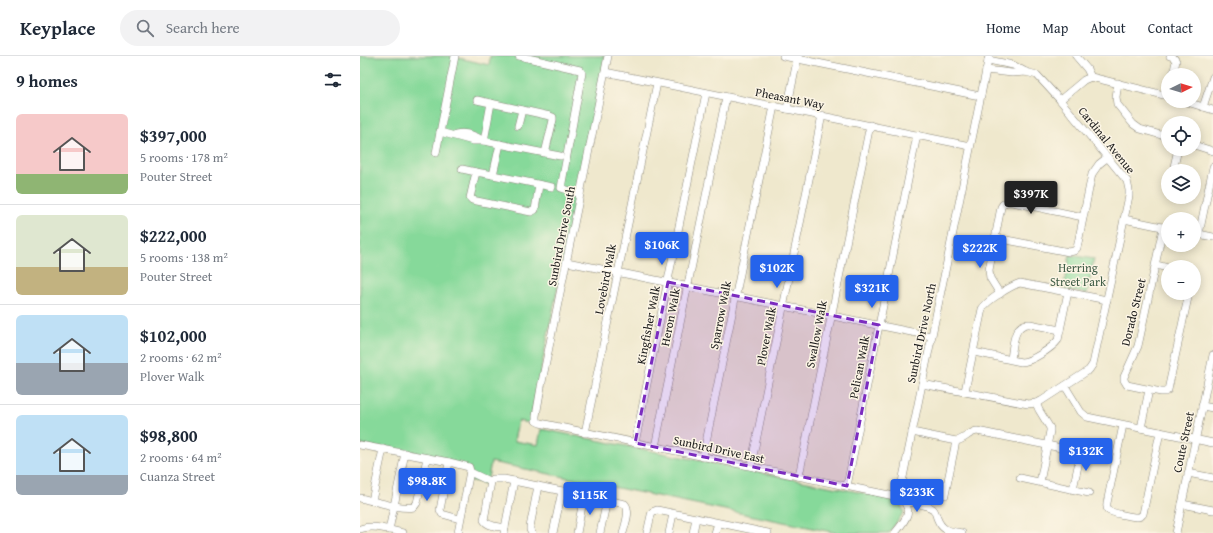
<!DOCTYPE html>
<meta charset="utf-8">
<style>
body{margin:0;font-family:"Gentium Book Plus",serif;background:#f2f2f3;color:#1f2937;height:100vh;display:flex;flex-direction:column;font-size:15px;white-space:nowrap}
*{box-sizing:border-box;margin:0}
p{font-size:13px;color:#747a83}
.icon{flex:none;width:22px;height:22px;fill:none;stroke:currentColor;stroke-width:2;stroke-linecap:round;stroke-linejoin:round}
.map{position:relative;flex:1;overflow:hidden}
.side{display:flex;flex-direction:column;background:#fff;width:360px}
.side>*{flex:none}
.needle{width:26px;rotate:85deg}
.fabs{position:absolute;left:801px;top:12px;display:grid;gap:8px}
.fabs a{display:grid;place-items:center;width:40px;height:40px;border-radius:50%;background:#fff;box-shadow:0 2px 10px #0003;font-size:20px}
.price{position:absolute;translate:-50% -34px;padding:0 9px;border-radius:4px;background:#2563eb;color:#fff;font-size:13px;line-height:26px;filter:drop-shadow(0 1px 2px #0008)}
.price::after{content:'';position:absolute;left:50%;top:24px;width:12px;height:9px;margin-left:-6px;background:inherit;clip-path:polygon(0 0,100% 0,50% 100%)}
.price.active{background:#222;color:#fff}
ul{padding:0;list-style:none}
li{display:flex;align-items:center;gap:12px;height:100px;padding:0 16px}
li+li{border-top:1px solid #e0e1e3}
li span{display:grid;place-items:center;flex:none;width:112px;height:80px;border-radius:6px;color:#555}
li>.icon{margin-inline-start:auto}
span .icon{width:48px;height:48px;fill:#fffc;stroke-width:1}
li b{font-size:17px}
h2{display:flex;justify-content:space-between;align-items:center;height:48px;padding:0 16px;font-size:17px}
header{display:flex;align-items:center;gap:24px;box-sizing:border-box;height:56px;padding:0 20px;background:#fff;border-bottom:1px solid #e0e1e3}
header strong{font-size:19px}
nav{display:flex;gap:22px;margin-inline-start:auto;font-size:14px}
.search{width:280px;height:36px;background:#f2f2f3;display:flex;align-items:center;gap:10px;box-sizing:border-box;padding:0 14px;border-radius:22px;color:#747a83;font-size:15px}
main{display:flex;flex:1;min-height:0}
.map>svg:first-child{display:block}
.green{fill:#86d99a;stroke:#517a5b}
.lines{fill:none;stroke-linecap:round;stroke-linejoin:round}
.minor-casing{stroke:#868274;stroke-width:8}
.minor{stroke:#fff;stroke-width:7}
.marked{fill:#7b2cbf;fill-opacity:0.2;stroke:#7b2cbf;stroke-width:3;stroke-dasharray:8 5;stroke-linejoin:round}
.labels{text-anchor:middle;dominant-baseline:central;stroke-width:3;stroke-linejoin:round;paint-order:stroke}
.street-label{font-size:12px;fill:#1c1c1c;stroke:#fcf5e5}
.park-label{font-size:12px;fill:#415e48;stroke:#fcf5e5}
</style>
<header>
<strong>Keyplace</strong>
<div class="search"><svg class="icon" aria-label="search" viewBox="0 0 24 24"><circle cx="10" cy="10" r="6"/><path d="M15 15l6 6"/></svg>Search here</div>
<nav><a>Home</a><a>Map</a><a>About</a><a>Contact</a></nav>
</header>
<main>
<section class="side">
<h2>9 homes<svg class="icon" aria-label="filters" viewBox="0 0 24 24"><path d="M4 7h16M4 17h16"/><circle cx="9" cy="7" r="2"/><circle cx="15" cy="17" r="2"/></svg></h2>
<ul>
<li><span style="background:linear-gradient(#f6c9c9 75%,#8fb573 0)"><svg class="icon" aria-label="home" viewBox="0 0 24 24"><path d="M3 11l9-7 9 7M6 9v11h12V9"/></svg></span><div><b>$397,000</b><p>5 rooms · 178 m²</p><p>Pouter Street</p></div></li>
<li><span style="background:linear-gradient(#dfe7d0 65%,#c2b280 0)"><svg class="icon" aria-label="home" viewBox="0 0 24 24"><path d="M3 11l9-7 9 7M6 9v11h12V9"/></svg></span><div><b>$222,000</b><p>5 rooms · 138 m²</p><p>Pouter Street</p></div></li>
<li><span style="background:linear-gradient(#bfe0f5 60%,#9aa5b1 0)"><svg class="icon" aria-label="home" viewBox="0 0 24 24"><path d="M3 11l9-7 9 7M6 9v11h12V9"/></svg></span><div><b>$102,000</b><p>2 rooms · 62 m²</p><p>Plover Walk</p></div></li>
<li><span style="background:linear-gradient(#bfe0f5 75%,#9aa5b1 0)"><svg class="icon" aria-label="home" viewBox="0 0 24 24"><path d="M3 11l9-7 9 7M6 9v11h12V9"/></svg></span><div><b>$98,800</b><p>2 rooms · 64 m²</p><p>Cuanza Street</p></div></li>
</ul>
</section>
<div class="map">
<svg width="853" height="477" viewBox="0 0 853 477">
<rect width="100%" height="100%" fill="#fcf5e5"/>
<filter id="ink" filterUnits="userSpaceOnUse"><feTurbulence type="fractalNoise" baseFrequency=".025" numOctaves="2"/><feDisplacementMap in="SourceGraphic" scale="8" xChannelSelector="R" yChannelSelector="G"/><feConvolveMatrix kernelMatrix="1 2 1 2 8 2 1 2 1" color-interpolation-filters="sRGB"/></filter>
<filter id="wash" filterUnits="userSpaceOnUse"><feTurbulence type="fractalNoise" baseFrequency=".012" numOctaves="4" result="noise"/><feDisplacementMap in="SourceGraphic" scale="16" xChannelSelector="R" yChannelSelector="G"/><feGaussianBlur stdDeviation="0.9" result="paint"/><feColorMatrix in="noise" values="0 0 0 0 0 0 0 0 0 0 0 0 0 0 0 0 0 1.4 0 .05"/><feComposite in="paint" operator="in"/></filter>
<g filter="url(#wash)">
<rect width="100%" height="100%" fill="#efe8cd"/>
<g class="green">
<path d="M0,0H90L129,9L130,0H245L170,367L158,365L154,385L178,389L181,373L538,444L544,456L529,477H477L131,406L127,428L109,424L110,413L0,388Z"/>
<path d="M710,199L734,203L727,238L703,233Z"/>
</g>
</g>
<g filter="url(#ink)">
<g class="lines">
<defs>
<g id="minor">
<path d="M159,0L220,14L222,17L201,132L220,138"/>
<path d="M248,0L181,331L176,360V365L180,367L539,441C555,453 546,464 535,477"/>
<path d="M423,0L620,40"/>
<path d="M716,0L727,13L731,21"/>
<path d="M810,0L813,1L816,5L813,19"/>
<path d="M628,4L653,9L666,16"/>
<path d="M245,16L610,90"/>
<path d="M758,27L756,41L757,48L773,68L780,73L808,81"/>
<path d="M117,44L190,60L193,61V64L185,97"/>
<path d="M700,44L724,24L731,21L808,40"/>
<path d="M824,45L853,54"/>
<path d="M131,47L124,85L200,100"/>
<path d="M843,51L853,21"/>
<path d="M427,53L438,0"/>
<path d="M158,70L162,54"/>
<path d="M80,76L113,85H124"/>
<path d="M96,78C105,76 114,79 122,84"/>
<path d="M140,88L133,119L116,116L110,142L112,144L171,156L175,154L179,129"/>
<path d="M834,89L853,95"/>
<path d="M76,97L95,0"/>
<path d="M102,113L116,116"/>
<path d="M813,115L818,93"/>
<path d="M133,119L192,131"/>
<path d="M764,163L807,172"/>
<path d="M803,172L780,281L778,290L764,321V324L767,329L801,336H805L808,334L829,237"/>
<path d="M834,177L853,181"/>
<path d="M839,178L853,111"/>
<path d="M636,182L709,196L714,195L717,192L732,118L739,108L748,101"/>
<path d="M207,206L571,280"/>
<path d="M796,209L808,212"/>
<path d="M640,238L630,222L629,214L641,151C643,147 647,145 652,146L723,161"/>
<path d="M614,296L661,306C671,306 692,292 698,284L708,236"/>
<path d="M651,303C653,291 653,266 670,268L700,274"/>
<path d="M562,328L668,348L676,347L681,345L729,314L733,308L769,140V134L767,125L700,44L677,19L666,16L652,17L626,14"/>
<path d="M705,330L721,356L727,361L853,387"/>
<path d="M605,335L622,253C627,244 651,230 660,227L747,244"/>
<path d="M676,347L679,354L690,372V375L680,426"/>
<path d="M842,350L853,352"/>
<path d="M763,369L747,447C747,450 746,451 748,454C751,457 772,461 777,461C781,461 781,460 783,458L800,376"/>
<path d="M781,372L789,334"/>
<path d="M552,376L596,385C604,384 609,376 617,375L736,399"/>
<path d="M225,377L297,27"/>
<path d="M275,387L346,37"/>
<path d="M0,389L89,406L109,411L110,415L98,477"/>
<path d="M295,391L366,41"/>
<path d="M343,401L414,50"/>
<path d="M89,406L80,454L82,458L100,463"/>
<path d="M391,410L462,59"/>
<path d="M110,416L131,426"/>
<path d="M828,417L853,422"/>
<path d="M439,420L510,69"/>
<path d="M660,422L729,437"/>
<path d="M487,430L557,79"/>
<path d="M713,433L721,396"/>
<path d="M585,439L596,385"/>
<path d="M539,441L629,0"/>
<path d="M0,442C14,445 41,454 54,451L57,447L67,402"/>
<path d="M12,445L23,393"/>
<path d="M545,445C553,447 566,448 573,453C575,455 576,459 577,462C582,475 589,475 602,477"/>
<path d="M822,448L853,454"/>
<path d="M145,472C138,470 128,471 124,464L131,426L133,423H144L265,448C271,455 265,469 263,477"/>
<path d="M0,473C14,468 29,474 43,477"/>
<path d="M29,474L45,397"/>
<path d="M144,477L154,425"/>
<path d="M172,477L170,474V471L178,430"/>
<path d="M193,477L202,435"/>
<path d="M217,477L224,439"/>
<path d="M240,477L247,444"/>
<path d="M287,477L291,459L292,456L297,454L408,477"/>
<path d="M309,477L313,458"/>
<path d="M333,477L336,462"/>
<path d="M355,477L358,467"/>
<path d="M816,477L853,299"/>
</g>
</defs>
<use href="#minor" class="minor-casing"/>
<use href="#minor" class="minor"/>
</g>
</g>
<path class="marked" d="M308,226L519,269L487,430L275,387Z"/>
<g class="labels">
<g class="street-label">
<text transform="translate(430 42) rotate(11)">Pheasant Way</text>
<text transform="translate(747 84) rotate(51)">Cardinal Avenue</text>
<text transform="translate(201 180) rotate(-79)">Sunbird Drive South</text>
<text transform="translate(245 223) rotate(-79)">Lovebird Walk</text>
<text transform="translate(773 256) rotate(-76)">Dorado Street</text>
<text transform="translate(360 259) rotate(-79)">Sparrow Walk</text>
<text transform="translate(310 261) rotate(-79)">Heron Walk</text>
<text transform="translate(288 269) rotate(-79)">Kingfisher Walk</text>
<text transform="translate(561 277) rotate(-78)">Sunbird Drive North</text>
<text transform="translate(456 278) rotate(-79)">Swallow Walk</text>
<text transform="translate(406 280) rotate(-79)">Plover Walk</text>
<text transform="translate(499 311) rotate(-79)">Pelican Walk</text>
<text transform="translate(823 386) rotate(-78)">Coute Street</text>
<text transform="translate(359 393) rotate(12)">Sunbird Drive East</text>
</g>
<g class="park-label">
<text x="718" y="211">Herring<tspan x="718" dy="14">Street Park</tspan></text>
</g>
</g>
</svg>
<div class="fabs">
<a><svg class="needle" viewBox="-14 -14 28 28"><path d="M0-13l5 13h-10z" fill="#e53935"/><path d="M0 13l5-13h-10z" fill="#747a83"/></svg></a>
<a><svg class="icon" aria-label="locate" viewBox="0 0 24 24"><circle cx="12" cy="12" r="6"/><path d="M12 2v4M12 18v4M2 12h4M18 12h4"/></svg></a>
<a><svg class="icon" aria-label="layers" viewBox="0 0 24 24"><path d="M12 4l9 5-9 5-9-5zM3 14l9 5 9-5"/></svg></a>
<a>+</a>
<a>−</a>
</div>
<b class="price active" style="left:671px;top:159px">$397K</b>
<b class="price" style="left:302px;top:210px">$106K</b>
<b class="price" style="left:620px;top:213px">$222K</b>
<b class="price" style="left:417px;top:233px">$102K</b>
<b class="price" style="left:512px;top:253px">$321K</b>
<b class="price" style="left:726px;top:416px">$132K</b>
<b class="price" style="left:67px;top:446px">$98.8K</b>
<b class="price" style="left:557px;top:457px">$233K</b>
<b class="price" style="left:230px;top:460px">$115K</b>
</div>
</main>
